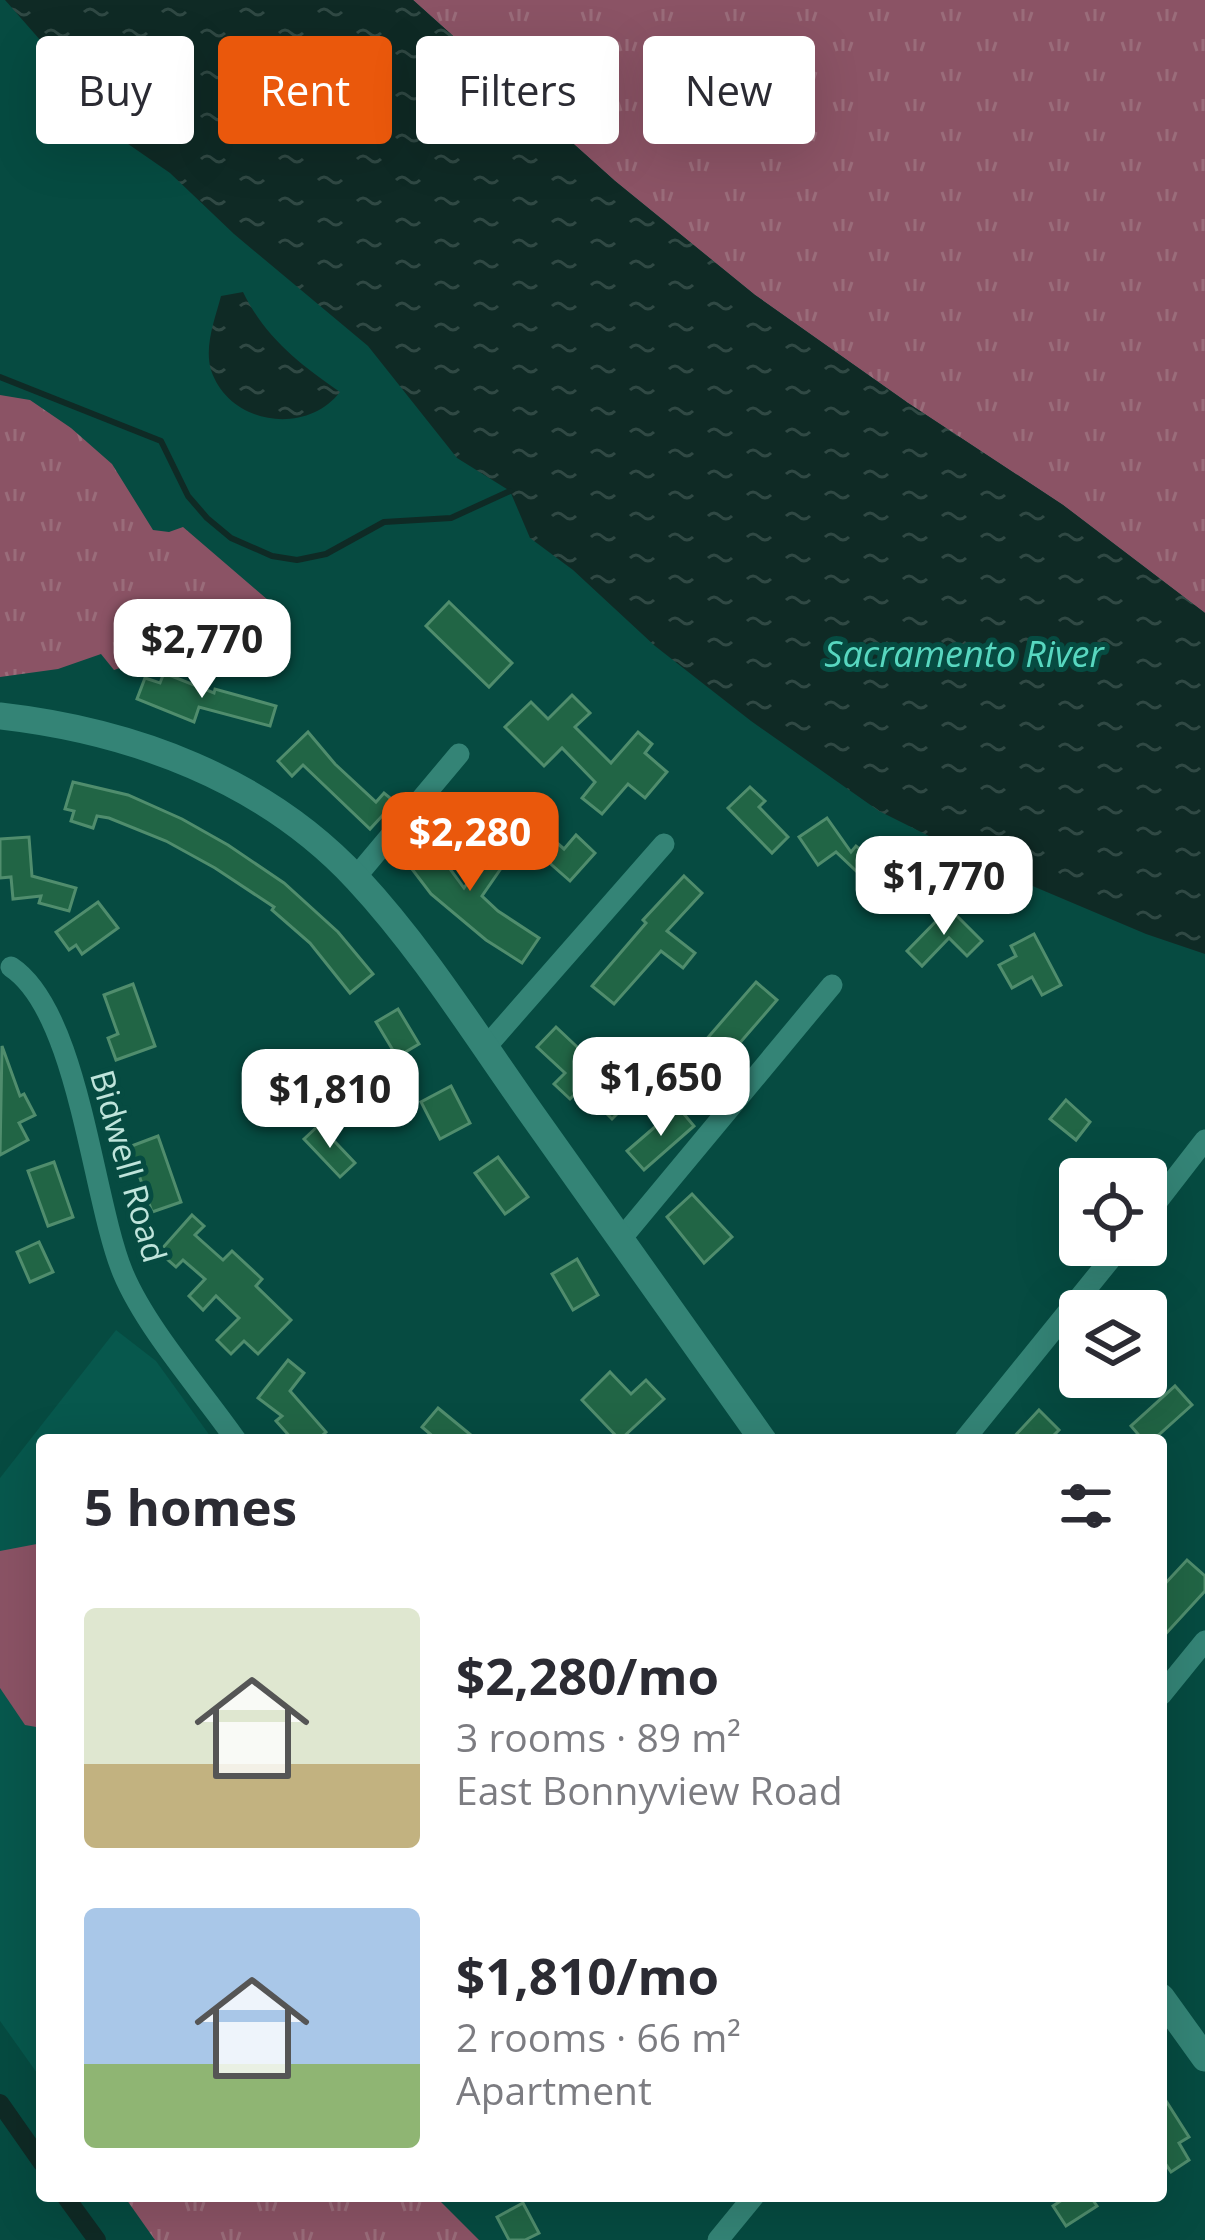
<!DOCTYPE html>
<meta charset="utf-8">
<style>
body{margin:0;font-family:"Open Sans",sans-serif;background:#f7f7f7;color:#2b2b33;height:100vh;display:flex;flex-direction:column;font-size:45px;white-space:nowrap}
*{box-sizing:border-box;margin:0}
p{font-size:39px;color:#7c7c81}
.icon{flex:none;width:66px;height:66px;fill:none;stroke:currentColor;stroke-width:2;stroke-linecap:round;stroke-linejoin:round}
.map{position:relative;flex:1;overflow:hidden}
.side{position:absolute;left:36px;top:1434px;width:1131px;height:768px;display:flex;flex-direction:column;background:#fff;border-radius:12px;box-shadow:0 12px 48px #0002}
.side>*{flex:none}
.hud{position:absolute;left:36px;top:36px;width:1134px;height:108px;display:flex;gap:24px}
.tools{position:absolute;left:1059px;top:1158px;display:grid;gap:24px}
.tools a{display:grid;place-items:center;width:108px;height:108px;border-radius:12px;background:#fff;box-shadow:0 12px 48px #0002;font-size:60px}
.price{position:absolute;translate:-50% -102px;padding:0 27px;border-radius:24px;background:#fff;color:#222;font-size:39px;line-height:78px;filter:drop-shadow(0 3px 6px #0008)}
.price::after{content:'';position:absolute;left:50%;top:72px;width:36px;height:27px;margin-left:-18px;background:inherit;clip-path:polygon(0 0,100% 0,50% 100%)}
.price.active{background:#ea580c;color:#fff}
ul{padding:0;list-style:none}
li{display:flex;align-items:center;gap:36px;height:300px;padding:0 48px}
li span{display:grid;place-items:center;flex:none;width:336px;height:240px;border-radius:12px;color:#555}
li>.icon{margin-inline-start:auto}
span .icon{width:144px;height:144px;fill:#fffc;stroke-width:1}
li b{font-size:51px}
h2{display:flex;justify-content:space-between;align-items:center;height:144px;padding:0 48px;font-size:51px}
.chip{padding:0 42px;border-radius:12px;background:#fff;box-shadow:0 12px 48px #0002;font-size:42px;line-height:108px}
.chip.active{background:#ea580c;color:#fff}
.map>svg:first-child{display:block}
.built{fill:#07584d}
.grass{fill:url(#grass-tufts)}
.pitch{fill:#8b5365}
.water{fill:url(#water-ripples)}
.lines{fill:none;stroke-linecap:round;stroke-linejoin:round}
.stream{stroke:#0f2a25;stroke-width:6}
.canal{stroke:#0f2a25;stroke-width:18}
.building{fill:#216545;stroke:#508d6d;stroke-width:3}
.minor{stroke:#348476;stroke-width:21}
.tertiary{stroke:#348476;stroke-width:27}
.labels{text-anchor:middle;dominant-baseline:central;stroke-width:10;stroke-linejoin:round;paint-order:stroke}
.street-label{font-size:33px;fill:#bfe4db;stroke:#064b41}
.water-label{font-size:36px;font-style:italic;fill:#58d7c0;stroke:#064b41}
</style>
<div class="map">
<svg width="1205" height="2240" viewBox="0 0 1205 2240">
<defs>
<pattern id="grass-tufts" width="24" height="20" patternUnits="userSpaceOnUse" patternTransform="scale(3)"><rect width="24" height="20" fill="#8b5365"/><path d="M3 7l-1-3M5 7V3M7 7l1-3M15 17l-1-3M17 17v-4M19 17l1-3" fill="none" stroke="#9a6c7a"/></pattern>
<pattern id="water-ripples" width="26" height="14" patternUnits="userSpaceOnUse" patternTransform="scale(3)"><rect width="26" height="14" fill="#0f2a25"/><path d="M2 4q2-2 4 0t4 0M15 11q2-2 4 0t4 0" fill="none" stroke="#304944"/></pattern>
</defs>
<rect width="100%" height="100%" fill="#064b41"/>
<path class="built" d="M116,1330L156,1361L213,1440H42V2080L0,2021V1478Z"/>
<g class="grass">
<path d="M413,0H1205V613L1063,505L908,403L755,295L615,181Z"/>
<path d="M0,395L30,400L71,428L112,464L153,530L169,532L183,527L275,606L219,635L114,670L101,654L58,669L0,677Z"/>
<path d="M124,2196H435L479,2240H155Z"/>
</g>
<path class="pitch" d="M42,1543V1728L25,1725L0,1688V1551Z"/>
<g class="water">
<path d="M5,0H413L615,181L755,295L908,403L1063,505L1205,613V954L1146,934L1009,876L879,811L751,721L655,646L573,570L530,538L510,491L457,458L368,346L234,234L170,173L118,137L82,77L41,41Z"/>
<path d="M243,292C265,337 299,364 340,392C306,436 229,425 211,370C204,346 215,319 221,296Z"/>
</g>
<g class="lines">
<path class="stream" d="M0,377L161,441L188,496L207,518L231,538L272,556L297,560L326,554L384,522L451,518L510,491"/>
<g class="canal">
<path d="M0,2103L42,2163"/>
<path d="M65,2196L97,2240"/>
</g>
</g>
<g class="building">
<path d="M449,602L512,663L489,687L426,626Z"/>
<path d="M164,673L214,693L215,689L276,706L270,726L199,707L194,722L137,699L145,678L160,683Z"/>
<path d="M572,695L590,713L575,727L611,763L638,732L652,744L645,753L667,772L645,798L628,784L602,814L582,798L595,782L562,748L544,766L505,727L531,702L548,719Z"/>
<path d="M308,732L335,764L376,802L384,793L395,802L370,829L303,765L292,776L278,761Z"/>
<path d="M73,782L128,795L182,819L228,845L284,883L338,932L373,974L350,993L310,943L272,910L274,907L215,868L166,841L109,818L97,816L93,828L71,821L74,811L65,809Z"/>
<path d="M750,787L765,801L759,807L788,837L772,853L728,808Z"/>
<path d="M827,818L851,852L856,846L883,868L902,873L899,894L873,887L836,852L818,865L799,837Z"/>
<path d="M540,828L564,849L576,835L595,853L570,881L527,843Z"/>
<path d="M430,829L442,845L436,850L464,888L497,840L513,851L482,896L498,911L539,938L522,963L486,940L431,894L399,852Z"/>
<path d="M29,837L32,876L76,888L69,911L39,903L41,896L13,899L11,877L0,878V839Z"/>
<path d="M684,876L702,893L667,931L695,953L683,968L661,951L614,1004L592,986L646,923L643,920Z"/>
<path d="M98,902L118,928L82,954L76,945L69,950L56,932Z"/>
<path d="M949,908L982,941L967,956L949,938L922,966L907,951Z"/>
<path d="M1034,934L1061,985L1042,995L1032,977L1012,988L999,965L1016,956L1011,946Z"/>
<path d="M756,982L777,1000L706,1082L685,1064Z"/>
<path d="M133,984L155,1046L116,1060L108,1038L118,1034L104,995Z"/>
<path d="M398,1009L419,1044L397,1057L376,1022Z"/>
<path d="M556,1027L609,1077L645,1040L659,1053L619,1094L628,1103L612,1119L581,1088L570,1099L554,1084L565,1073L537,1047Z"/>
<path d="M2,1046L20,1096L24,1094L35,1115L19,1123L28,1140L0,1155Z"/>
<path d="M451,1086L470,1123L440,1139L421,1102Z"/>
<path d="M1066,1100L1090,1122L1076,1140L1050,1119Z"/>
<path d="M678,1107L694,1126L644,1170L627,1151Z"/>
<path d="M319,1125L355,1163L340,1177L304,1139Z"/>
<path d="M158,1136L181,1202L152,1212L129,1147Z"/>
<path d="M498,1157L528,1197L505,1214L475,1173Z"/>
<path d="M54,1162L73,1217L48,1226L28,1171Z"/>
<path d="M692,1194L732,1237L704,1263L667,1217Z"/>
<path d="M192,1215L204,1226L195,1235L223,1260L232,1251L262,1279L256,1286L291,1320L258,1354L244,1341L231,1354L217,1340L239,1318L216,1296L203,1310L189,1296L205,1279L183,1260L176,1267L159,1252Z"/>
<path d="M39,1242L53,1272L30,1282L17,1252Z"/>
<path d="M577,1259L598,1295L573,1310L552,1274Z"/>
<path d="M288,1360L304,1373L290,1391L326,1432L317,1440H293L276,1421L282,1416L258,1398Z"/>
<path d="M610,1372L631,1394L646,1380L664,1399L620,1440L582,1400Z"/>
<path d="M1175,1386L1192,1405L1153,1440H1143L1131,1426Z"/>
<path d="M438,1408L477,1440H437L422,1427Z"/>
<path d="M1039,1410L1059,1430L1049,1440H1011Z"/>
<path d="M1187,1560L1205,1576V1591L1161,1639V1588Z"/>
<path d="M1161,2093L1189,2137L1179,2143L1189,2160L1171,2172L1161,2157Z"/>
<path d="M1068,2196H1090L1097,2206L1066,2226L1053,2206Z"/>
<path d="M523,2203L539,2233L525,2240H509L497,2217Z"/>
</g>
<g class="lines">
<g class="minor">
<path d="M355,878L459,754"/>
<path d="M11,967C79,1012 92,1198 123,1273C146,1328 201,1390 236,1440"/>
<path d="M485,1048L664,844"/>
<path d="M1146,1216L1205,1140"/>
<path d="M621,1239L832,985"/>
<path d="M964,1440L1122,1245"/>
<path d="M1161,1695L1205,1641"/>
<path d="M718,2240L754,2196"/>
</g>
<g class="tertiary">
<path d="M0,716C132,731 264,779 357,879C423,950 475,1034 531,1113C609,1222 686,1331 763,1440"/>
<path d="M1161,1997L1205,2058"/>
</g>
</g>
<g class="labels">
<g class="street-label">
<text transform="translate(129 1166) rotate(74)">Bidwell Road</text>
</g>
<g class="water-label">
<text x="964" y="653">Sacramento River</text>
</g>
</g>
</svg>
<div class="tools">
<a><svg class="icon" aria-label="locate" viewBox="0 0 24 24"><circle cx="12" cy="12" r="6"/><path d="M12 2v4M12 18v4M2 12h4M18 12h4"/></svg></a>
<a><svg class="icon" aria-label="layers" viewBox="0 0 24 24"><path d="M12 4l9 5-9 5-9-5zM3 14l9 5 9-5"/></svg></a>
</div>
<b class="price" style="left:202px;top:701px">$2,770</b>
<b class="price active" style="left:470px;top:894px">$2,280</b>
<b class="price" style="left:944px;top:938px">$1,770</b>
<b class="price" style="left:661px;top:1139px">$1,650</b>
<b class="price" style="left:330px;top:1151px">$1,810</b>
<div class="hud">
<a class="chip">Buy</a>
<a class="chip active">Rent</a>
<a class="chip">Filters</a>
<a class="chip">New</a>
</div>
<section class="side">
<h2>5 homes<svg class="icon" aria-label="filters" viewBox="0 0 24 24"><path d="M4 7h16M4 17h16"/><circle cx="9" cy="7" r="2"/><circle cx="15" cy="17" r="2"/></svg></h2>
<ul>
<li><span style="background:linear-gradient(#dfe7d0 65%,#c2b280 0)"><svg class="icon" aria-label="home" viewBox="0 0 24 24"><path d="M3 11l9-7 9 7M6 9v11h12V9"/></svg></span><div><b>$2,280/mo</b><p>3 rooms · 89 m²</p><p>East Bonnyview Road</p></div></li>
<li><span style="background:linear-gradient(#a9c7e8 65%,#8fb573 0)"><svg class="icon" aria-label="home" viewBox="0 0 24 24"><path d="M3 11l9-7 9 7M6 9v11h12V9"/></svg></span><div><b>$1,810/mo</b><p>2 rooms · 66 m²</p><p>Apartment</p></div></li>
</ul>
</section>
</div>
